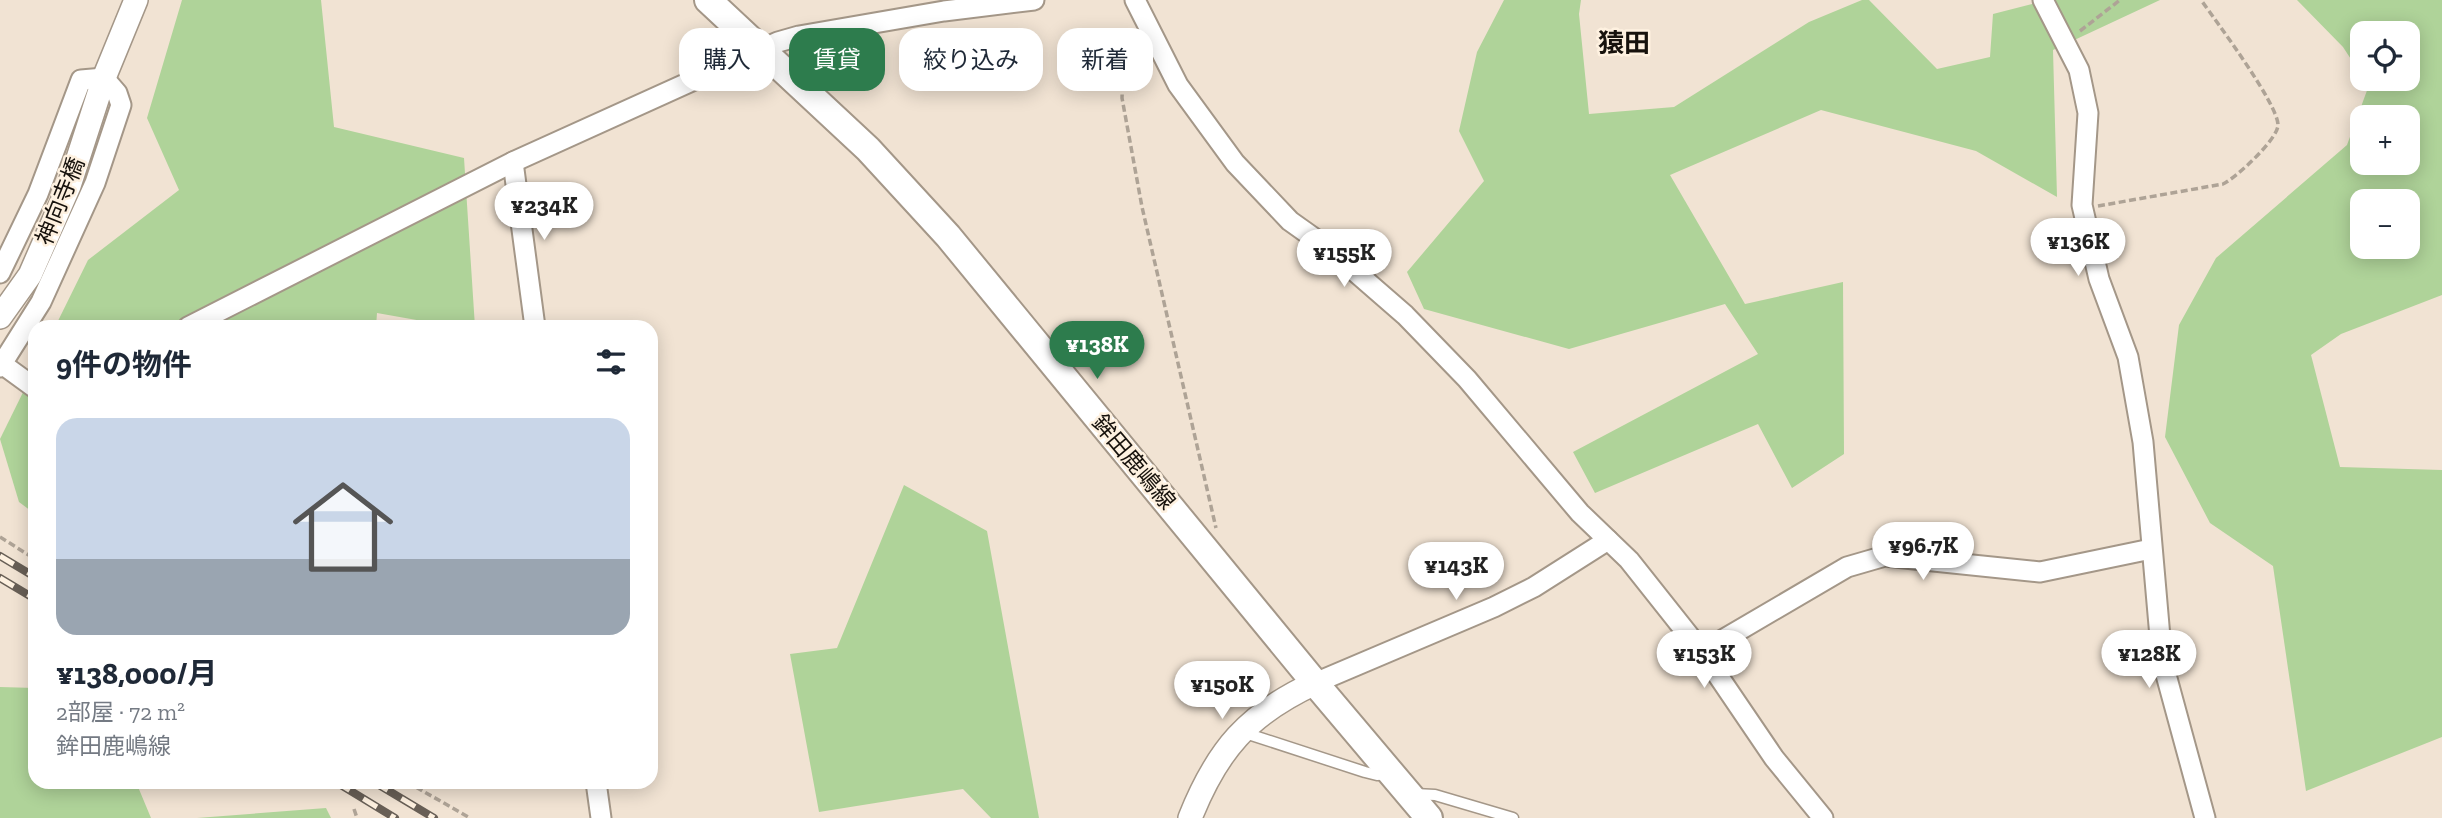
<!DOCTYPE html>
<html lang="ja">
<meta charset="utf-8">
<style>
body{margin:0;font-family:"Zilla Slab","Noto Sans JP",serif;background:#f2f2f3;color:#1f2937;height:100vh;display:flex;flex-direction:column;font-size:26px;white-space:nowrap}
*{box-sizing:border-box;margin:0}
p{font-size:23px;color:#747a83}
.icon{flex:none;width:38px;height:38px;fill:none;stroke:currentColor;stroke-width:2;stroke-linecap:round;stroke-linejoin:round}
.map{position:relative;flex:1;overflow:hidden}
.panel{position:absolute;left:28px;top:320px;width:630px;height:469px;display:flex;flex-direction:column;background:#fff;border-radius:21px;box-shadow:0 4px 18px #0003}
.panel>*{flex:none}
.guide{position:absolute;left:679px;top:28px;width:665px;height:63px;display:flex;gap:14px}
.buttons{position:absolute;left:2350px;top:21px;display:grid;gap:14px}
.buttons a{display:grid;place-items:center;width:70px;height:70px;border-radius:14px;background:#fff;box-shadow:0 4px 18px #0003;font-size:35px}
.price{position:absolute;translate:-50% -60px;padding:0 16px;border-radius:24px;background:#fff;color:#222;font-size:23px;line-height:46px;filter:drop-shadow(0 2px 4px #0008)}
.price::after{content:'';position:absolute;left:50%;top:42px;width:21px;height:16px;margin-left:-10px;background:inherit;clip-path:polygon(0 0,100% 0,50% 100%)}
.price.selected{background:#2d7c4d;color:#fff}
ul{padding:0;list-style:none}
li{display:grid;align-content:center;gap:14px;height:371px;padding:0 28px}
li+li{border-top:2px solid #e0e1e3}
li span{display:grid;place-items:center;height:217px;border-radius:21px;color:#555}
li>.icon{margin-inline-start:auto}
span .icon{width:126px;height:126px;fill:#fffc;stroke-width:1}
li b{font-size:30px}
h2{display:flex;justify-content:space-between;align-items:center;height:84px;padding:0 28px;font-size:30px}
.tag{padding:0 24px;border-radius:21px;background:#fff;box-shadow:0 4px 18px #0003;font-size:24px;line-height:63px}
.tag.selected{background:#2d7c4d;color:#fff}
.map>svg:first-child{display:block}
.green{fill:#afd399;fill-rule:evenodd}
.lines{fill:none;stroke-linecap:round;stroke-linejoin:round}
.service-casing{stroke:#a49788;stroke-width:13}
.minor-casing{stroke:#a49788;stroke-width:23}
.tertiary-casing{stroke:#a49788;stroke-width:26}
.secondary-casing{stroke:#a49788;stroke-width:30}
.path{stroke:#aea396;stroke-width:3.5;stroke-dasharray:7 3.5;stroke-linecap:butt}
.service{stroke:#fff;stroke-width:10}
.minor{stroke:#fff;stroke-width:19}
.tertiary{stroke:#fff;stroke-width:23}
.secondary{stroke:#fff;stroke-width:26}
.rail-casing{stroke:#685f56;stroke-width:8}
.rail{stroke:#fef1e0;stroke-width:5;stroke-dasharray:16;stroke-linecap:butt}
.labels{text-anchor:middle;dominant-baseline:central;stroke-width:5;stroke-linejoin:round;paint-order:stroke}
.street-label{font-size:23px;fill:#17120d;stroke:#fef1e0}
.quarter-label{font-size:26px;font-weight:bold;fill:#17120d;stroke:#fef1e0}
</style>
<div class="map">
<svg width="2442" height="818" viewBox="0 0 2442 818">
<rect width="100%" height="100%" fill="#f1e3d3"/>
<g class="green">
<path d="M182,0H321L334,127L464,158L475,327H456L377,313L376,327H55L88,260L179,190L147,118Z"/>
<path d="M1504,0H1581L1579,14L1589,114L1674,107L1809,22L1862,0H1869L1937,69L1990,57L1993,14L2048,0H2160L2053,50L2057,197L1976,151L1821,110L1670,175L1745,304L1843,282L1844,454L1792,488L1758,424L1595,493L1573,452L1758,354L1725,304L1569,349L1424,309L1407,272L1484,181L1459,131L1477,52Z"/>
<path d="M2297,0H2442V295L2341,334L2311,355L2340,467L2442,470V737L2306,791L2273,566L2210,523L2165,437L2179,325L2216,258L2347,145L2369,85L2364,79H2408V33H2362V76L2343,47ZM2362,117H2408V163H2362ZM2408,201V247H2362V201Z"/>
<path d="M35,368V514L19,502L0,439Z"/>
<path d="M904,485L987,531L1039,818H991L963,789L819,812L790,654L837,648Z"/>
<path d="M0,687L35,688V782H136L151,818H0Z"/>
<path d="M326,808L331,818H197Z"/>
</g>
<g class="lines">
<defs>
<g id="service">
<path d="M1242,732L1365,772L1377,775L1388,774"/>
<path d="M1415,794L1435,795L1513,818"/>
</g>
<g id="minor">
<path d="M1135,0L1178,85L1235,163L1290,221L1328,248L1405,315L1467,379L1580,513L1629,560L1702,652L1774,758L1823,818"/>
<path d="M2043,0L2079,70L2088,113L2082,205L2099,279L2128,357L2143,442L2162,660L2205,818"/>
<path d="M513,162L535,327"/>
<path d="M0,273L38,194L81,80L104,78L117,93L121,105L95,183L41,302L0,367"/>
<path d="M188,327L513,162L778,42L799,36L944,11L1034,0"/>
<path d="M2,364L35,388"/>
<path d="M1702,652L1847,567L1885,556L2040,572L2151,549"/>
<path d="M1315,683L1494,607L1534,587L1608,540"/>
<path d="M596,782L601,818"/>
</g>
<g id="tertiary">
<path d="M0,317L30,275L69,186L104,78L136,0"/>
<path d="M1190,818C1217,750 1248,714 1315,683"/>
</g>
<path id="secondary" d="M708,0L868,149L948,236L1315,683L1429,818"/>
</defs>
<use href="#service" class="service-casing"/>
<use href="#minor" class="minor-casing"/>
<use href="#tertiary" class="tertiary-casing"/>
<use href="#secondary" class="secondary-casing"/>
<g class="path">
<path d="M2080,31L2120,0"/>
<path d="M1138,46L1123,72L1122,98L1142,207L1216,528"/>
<path d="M2098,206L2223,184C2236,178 2278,139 2278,125C2278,104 2216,21 2201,0"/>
<path d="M0,537L35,559"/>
<path d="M407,782L470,818"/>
<path d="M354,809L357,818"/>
</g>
<use href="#service" class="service"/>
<use href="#minor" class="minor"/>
<use href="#tertiary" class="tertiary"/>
<use href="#secondary" class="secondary"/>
<defs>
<g id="rail">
<path d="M0,556L35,577"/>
<path d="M0,578L35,599"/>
<path d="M336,782L395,818"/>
<path d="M374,782L434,818"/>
</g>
</defs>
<use href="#rail" class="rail-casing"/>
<use href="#rail" class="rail"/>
</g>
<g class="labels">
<g class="street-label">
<text transform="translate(60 201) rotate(-68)">神向寺橋</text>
<text transform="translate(1134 462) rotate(50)">鉾田鹿嶋線</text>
</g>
<g class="quarter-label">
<text x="1624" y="43">猿田</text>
</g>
</g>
</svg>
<div class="buttons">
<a><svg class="icon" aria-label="locate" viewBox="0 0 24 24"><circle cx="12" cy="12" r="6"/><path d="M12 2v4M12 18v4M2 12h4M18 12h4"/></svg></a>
<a>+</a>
<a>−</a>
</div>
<b class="price" style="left:544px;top:242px">¥234K</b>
<b class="price" style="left:2078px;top:278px">¥136K</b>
<b class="price" style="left:1344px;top:289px">¥155K</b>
<b class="price selected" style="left:1097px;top:381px">¥138K</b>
<b class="price" style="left:1923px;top:582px">¥96.7K</b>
<b class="price" style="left:1456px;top:602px">¥143K</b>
<b class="price" style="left:1704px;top:690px">¥153K</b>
<b class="price" style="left:2149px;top:690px">¥128K</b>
<b class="price" style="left:1222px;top:721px">¥150K</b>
<div class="guide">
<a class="tag">購入</a>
<a class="tag selected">賃貸</a>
<a class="tag">絞り込み</a>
<a class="tag">新着</a>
</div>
<section class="panel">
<h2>9件の物件<svg class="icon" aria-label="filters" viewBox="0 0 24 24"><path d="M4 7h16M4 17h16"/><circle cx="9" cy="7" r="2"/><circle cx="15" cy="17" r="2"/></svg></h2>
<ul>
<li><span style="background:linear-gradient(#c9d6e8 65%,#9aa5b1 0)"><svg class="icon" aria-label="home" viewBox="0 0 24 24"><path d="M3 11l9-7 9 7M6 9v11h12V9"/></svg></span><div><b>¥138,000/月</b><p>2部屋 · 72 m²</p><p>鉾田鹿嶋線</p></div></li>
</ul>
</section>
</div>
